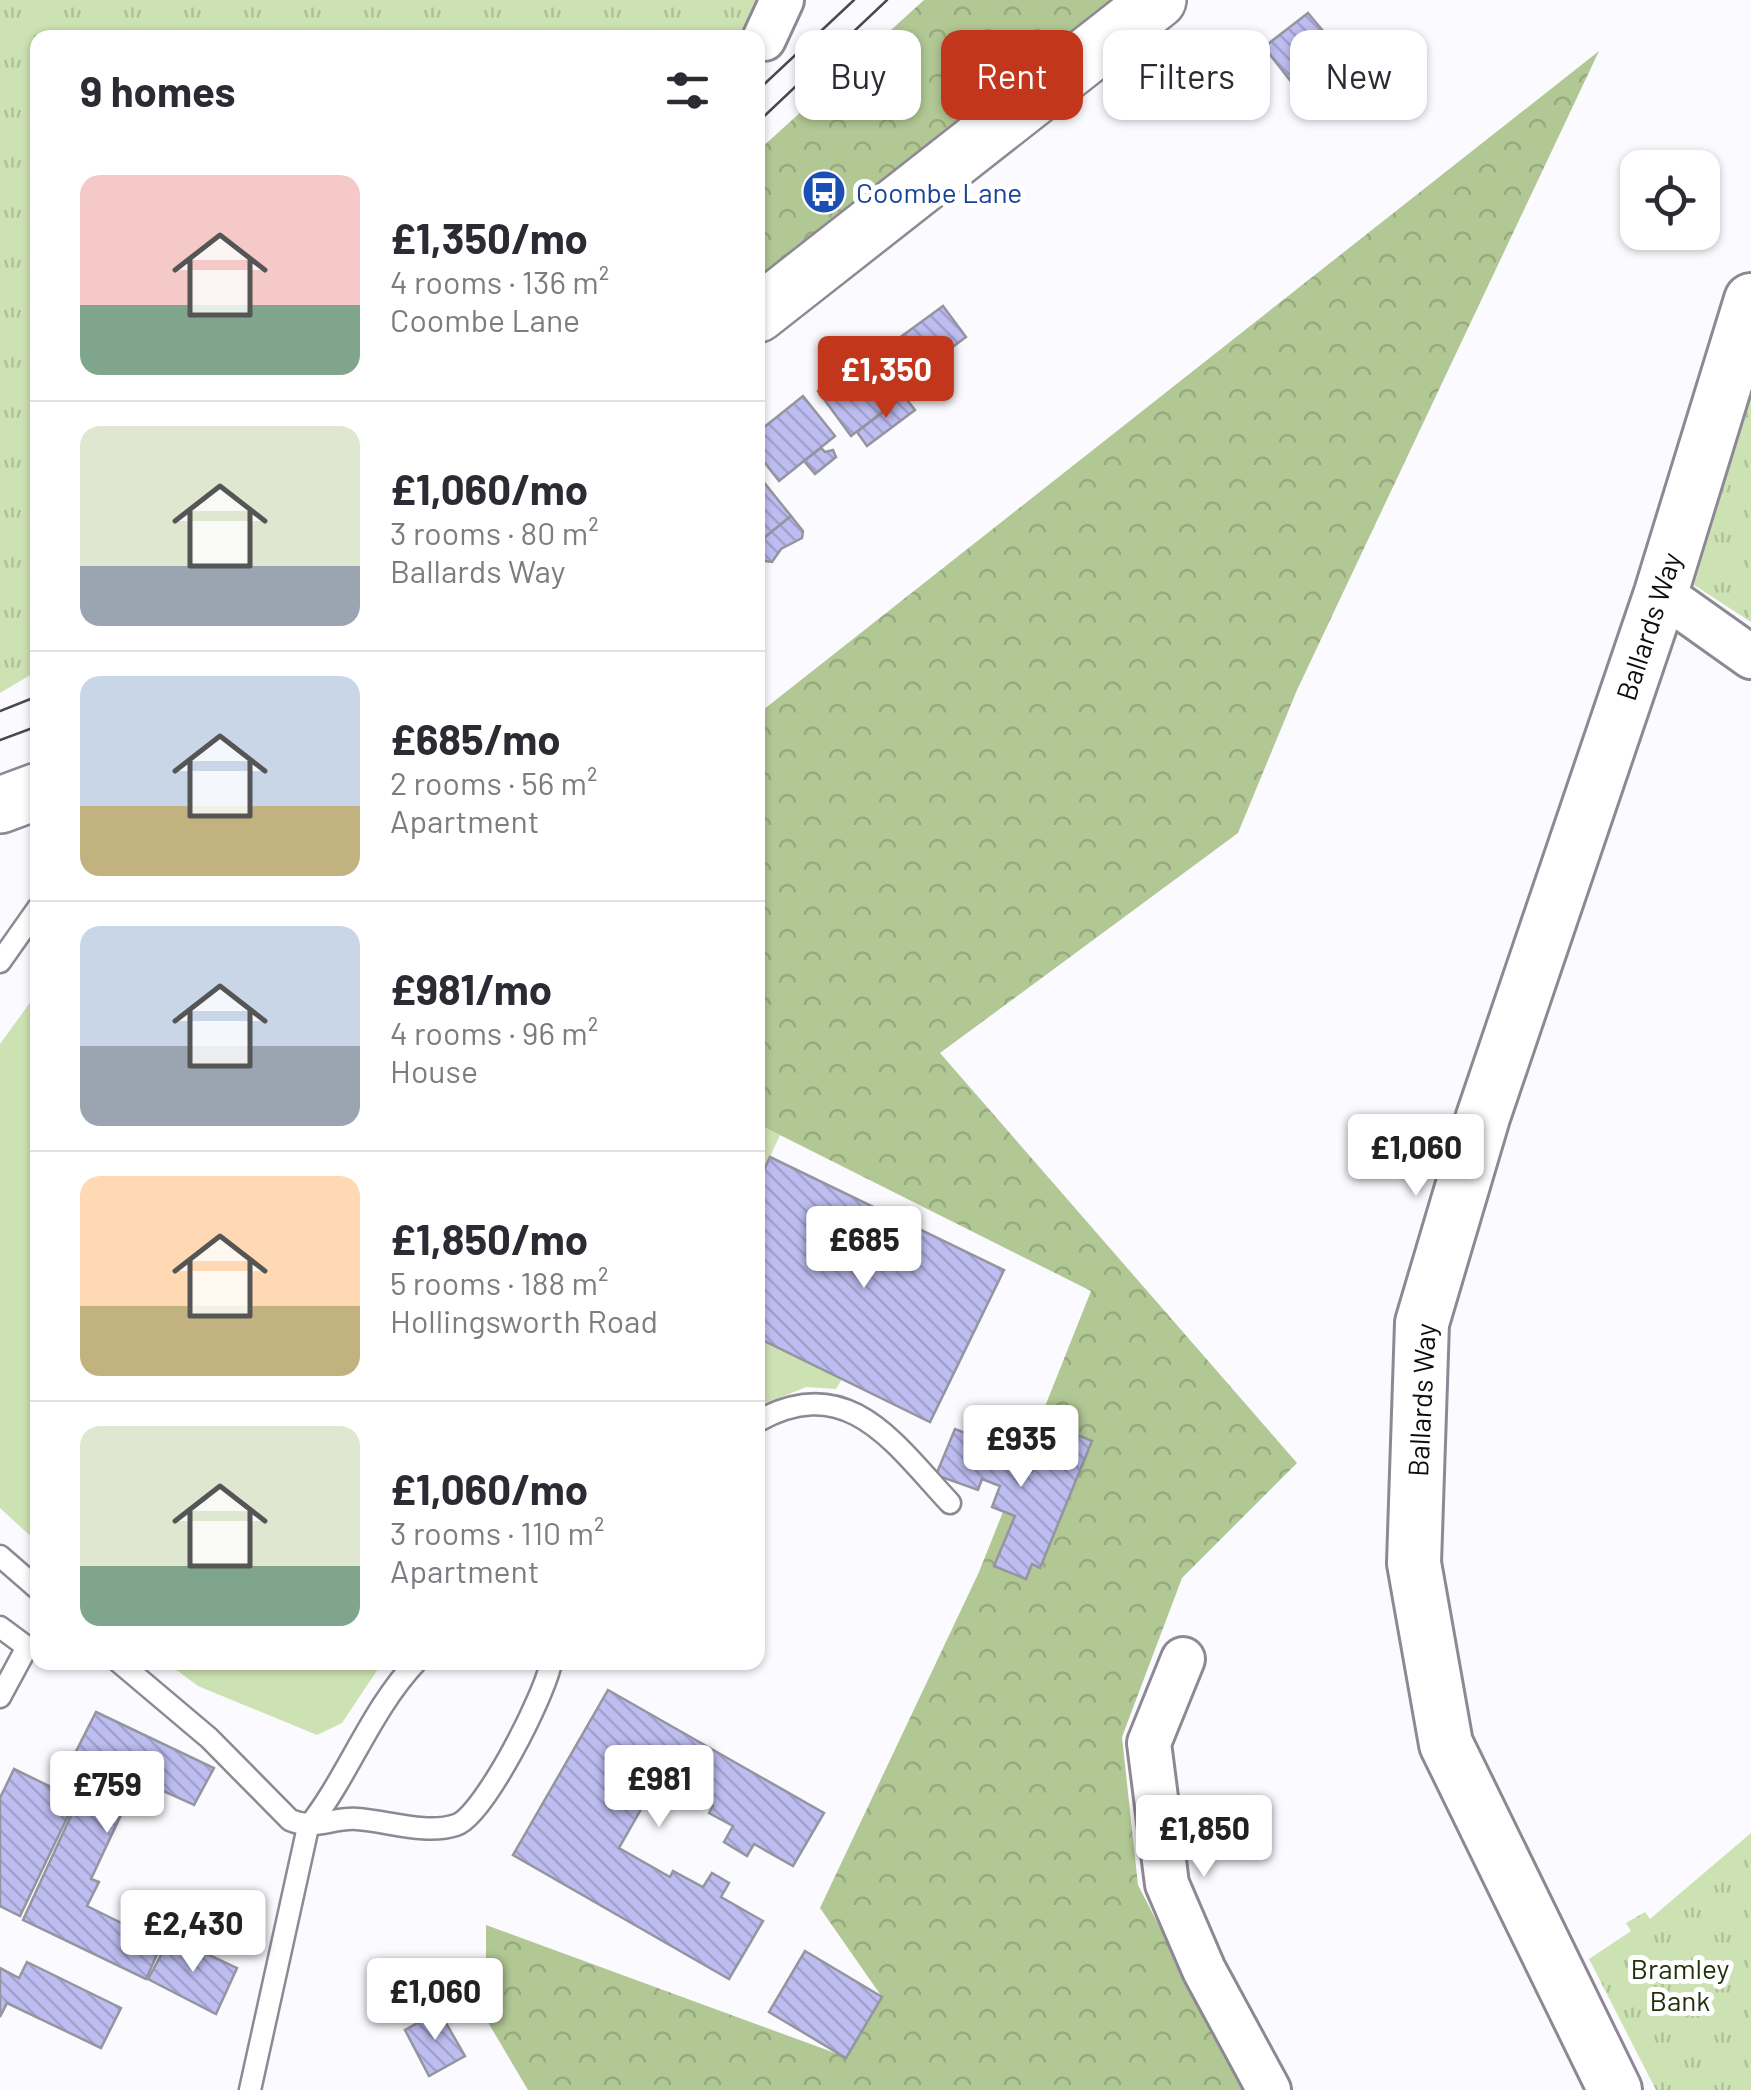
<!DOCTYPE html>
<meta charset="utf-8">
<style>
body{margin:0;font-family:Barlow,sans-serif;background:#f2f2f3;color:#2b2b33;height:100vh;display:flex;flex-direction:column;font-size:38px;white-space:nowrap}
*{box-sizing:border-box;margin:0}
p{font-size:32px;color:#7c7c81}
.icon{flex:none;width:55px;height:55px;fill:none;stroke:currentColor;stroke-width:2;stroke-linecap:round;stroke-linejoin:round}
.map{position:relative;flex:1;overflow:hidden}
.details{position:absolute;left:30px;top:30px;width:735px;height:1640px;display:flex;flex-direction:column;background:#fff;border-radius:20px;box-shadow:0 2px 8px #0004}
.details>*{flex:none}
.guide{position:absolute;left:795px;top:30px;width:805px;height:90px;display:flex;gap:20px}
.controls{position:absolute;left:1620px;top:150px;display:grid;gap:20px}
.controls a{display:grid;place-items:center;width:100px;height:100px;border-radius:20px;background:#fff;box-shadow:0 2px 8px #0004;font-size:50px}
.price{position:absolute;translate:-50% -85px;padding:0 22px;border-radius:10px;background:#fff;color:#222;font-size:32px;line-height:65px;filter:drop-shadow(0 2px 5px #0008)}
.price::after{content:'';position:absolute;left:50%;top:60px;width:30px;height:22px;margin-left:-15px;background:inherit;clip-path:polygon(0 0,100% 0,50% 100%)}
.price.on{background:#c2371c;color:#fff}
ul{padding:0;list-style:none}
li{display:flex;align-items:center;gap:30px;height:250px;padding:0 50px}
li+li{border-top:2px solid #e1e1e2}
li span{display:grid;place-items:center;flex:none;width:280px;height:200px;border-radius:20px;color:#555}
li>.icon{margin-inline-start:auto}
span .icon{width:120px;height:120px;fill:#fffc;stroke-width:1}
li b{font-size:42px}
h2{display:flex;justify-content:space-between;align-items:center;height:120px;padding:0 50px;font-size:42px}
.tag{padding:0 35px;border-radius:20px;background:#fff;box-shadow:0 2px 8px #0004;font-size:35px;line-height:90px}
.tag.on{background:#c2371c;color:#fff}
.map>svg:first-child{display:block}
.grass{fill:#cde2b3}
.forest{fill:url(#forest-crowns)}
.park{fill:url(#park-tufts)}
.building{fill:url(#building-back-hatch);stroke:#9595a0;stroke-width:2.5}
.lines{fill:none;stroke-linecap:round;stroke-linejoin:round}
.service-casing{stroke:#8d8994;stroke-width:25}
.minor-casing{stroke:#8d8994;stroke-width:48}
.tertiary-casing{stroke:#8d8994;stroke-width:58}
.primary-casing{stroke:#8d8994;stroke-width:60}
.service{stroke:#fff;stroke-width:20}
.minor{stroke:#fff;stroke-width:42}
.tertiary{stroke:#fff;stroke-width:52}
.primary{stroke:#fff;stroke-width:55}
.tram{stroke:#4a484c;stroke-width:2.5}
.labels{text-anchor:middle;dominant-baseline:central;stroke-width:10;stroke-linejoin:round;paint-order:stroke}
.transit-label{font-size:28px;fill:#164399;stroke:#fff;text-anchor:start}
.street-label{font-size:28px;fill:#0e0c10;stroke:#fff}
.park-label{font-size:28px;fill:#23310b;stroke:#fff}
</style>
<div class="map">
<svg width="1751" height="2090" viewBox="0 0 1751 2090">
<defs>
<pattern id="forest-crowns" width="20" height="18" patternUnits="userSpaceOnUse" patternTransform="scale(2.5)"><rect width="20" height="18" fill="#b1c794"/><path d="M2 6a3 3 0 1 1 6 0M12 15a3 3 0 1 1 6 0" fill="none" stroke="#97aa7f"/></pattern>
<pattern id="park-tufts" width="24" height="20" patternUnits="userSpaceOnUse" patternTransform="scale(2.5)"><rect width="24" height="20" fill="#cde2b3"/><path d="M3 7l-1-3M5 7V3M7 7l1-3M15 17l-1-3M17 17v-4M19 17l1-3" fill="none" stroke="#afc199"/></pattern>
<pattern id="building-back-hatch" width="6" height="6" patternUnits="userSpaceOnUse" patternTransform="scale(2.5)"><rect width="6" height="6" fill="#bebdf1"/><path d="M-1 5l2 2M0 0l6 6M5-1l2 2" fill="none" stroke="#a2a1ce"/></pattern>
</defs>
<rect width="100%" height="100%" fill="#fbfafe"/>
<g class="grass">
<path d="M37,993V1542L0,1508V1044Z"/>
<path d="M758,1124L780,1135L758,1183Z"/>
<path d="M758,1338L842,1379L836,1389L806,1387L758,1407Z"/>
<path d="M167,1663H382L342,1723L317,1735L198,1686Z"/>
</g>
<g class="forest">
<path d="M924,0H1126L758,291V151Z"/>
<path d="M1599,51L1297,690L1238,833L940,1053L1297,1463L1182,1578L1122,1737L1138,1885L1244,2090H528L486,2019V1925L846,2057L882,1997L820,1908L979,1572L1091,1291L758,1124V714Z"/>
</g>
<g class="park">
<path d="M0,0H804L758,41V38H38L37,671L0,693Z"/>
<path d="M1751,397V622L1694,585Z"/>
<path d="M1751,1833V2090H1656L1589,1959L1631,1931L1626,1923L1645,1912L1650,1919Z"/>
</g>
<g class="building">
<path d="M1308,13L1345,57L1300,93L1264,47Z"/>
<path d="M943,306L966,337L915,375L891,344Z"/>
<path d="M875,357L904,396L851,436L818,391L851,366L856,372Z"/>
<path d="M803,396L835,436L779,481L758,454V432Z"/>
<path d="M904,396L915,410L867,446L857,432Z"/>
<path d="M821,448L825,452L833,450L836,457L815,474L804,461Z"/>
<path d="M758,475L791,516L758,543Z"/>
<path d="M791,516L803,531L802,538L781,549L772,562L765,561L758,552V543Z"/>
<path d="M770,1157L1004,1270L930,1422L758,1338V1183Z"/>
<path d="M1051,1424L1092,1441L1040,1568L1032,1564L1026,1579L994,1566L1015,1516L992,1507L1000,1486L982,1479L978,1490L936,1475L955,1429L995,1444L991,1456L1032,1472Z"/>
<path d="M608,1690L824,1813L793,1866L754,1844L747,1856L724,1842L733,1826L709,1813L713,1806L660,1776L619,1848L670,1877L673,1871L703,1887L712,1873L729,1883L721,1897L763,1921L729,1979L513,1855Z"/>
<path d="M96,1712L214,1768L194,1805L146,1783L135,1804L127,1802L91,1879L99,1882L87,1906L162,1943L146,1979L23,1920L80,1796L59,1785Z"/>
<path d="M14,1769L76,1799L20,1916L0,1906V1798Z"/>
<path d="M171,1937L237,1968L216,2014L148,1979Z"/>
<path d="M805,1951L882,1997L846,2058L769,2012Z"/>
<path d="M27,1962L121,2008L101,2048L7,2003L0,2017V1968L19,1978Z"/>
<path d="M439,2011L465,2056L429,2076L405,2030Z"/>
</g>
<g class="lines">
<defs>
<g id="service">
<path d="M0,962L38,908"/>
<path d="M758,1421C848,1371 894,1443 950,1503"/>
<path d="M0,1556L38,1589"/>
<path d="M0,1627L27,1647L0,1697"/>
<path d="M119,1662L209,1738L290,1820C315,1831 332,1817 357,1819C387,1821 427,1835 456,1825C484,1816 546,1693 551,1662"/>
<path d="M250,2090L308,1827C349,1775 370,1711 416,1662"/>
</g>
<g id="minor">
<path d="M764,39L782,0"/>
<path d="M1661,593L1751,657"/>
<path d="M1183,1659L1149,1743L1167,1884L1204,1970L1269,2090"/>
</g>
<path id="tertiary" d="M1615,2090L1446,1744L1414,1563L1422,1323L1483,1117L1661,593L1751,300"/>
<g id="primary">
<path d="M758,314L1158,0"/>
<path d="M0,805L38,791"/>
</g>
</defs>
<use href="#service" class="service-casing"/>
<use href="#minor" class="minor-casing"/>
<use href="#tertiary" class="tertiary-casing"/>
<use href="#primary" class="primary-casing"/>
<use href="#service" class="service"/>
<use href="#minor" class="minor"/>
<use href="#tertiary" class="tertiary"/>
<use href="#primary" class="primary"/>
<g class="tram">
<path d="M758,90L854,0"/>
<path d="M758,122L887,0"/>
<path d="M0,711L38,696"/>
<path d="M0,740L38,726"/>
</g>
</g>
<defs>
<symbol id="bus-disc" viewBox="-11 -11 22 22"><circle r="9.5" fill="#1a4fb4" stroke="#fff"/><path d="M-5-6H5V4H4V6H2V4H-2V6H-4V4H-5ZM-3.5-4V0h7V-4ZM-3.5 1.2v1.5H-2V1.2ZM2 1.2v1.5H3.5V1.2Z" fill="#fff"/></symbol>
</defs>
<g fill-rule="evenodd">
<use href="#bus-disc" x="799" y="167" width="50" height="50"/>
</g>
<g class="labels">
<g class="transit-label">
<text x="856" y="192">Coombe Lane</text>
</g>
<g class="street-label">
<text transform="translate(1648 626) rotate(-72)">Ballards Way</text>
<text transform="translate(1421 1400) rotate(-87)">Ballards Way</text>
</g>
<g class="park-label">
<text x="1680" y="1968">Bramley<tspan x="1680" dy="32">Bank</tspan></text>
</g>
</g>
</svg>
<div class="controls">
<a><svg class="icon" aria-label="locate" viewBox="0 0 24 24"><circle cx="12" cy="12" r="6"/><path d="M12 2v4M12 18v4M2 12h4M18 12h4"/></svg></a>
</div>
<b class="price on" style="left:886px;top:421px">£1,350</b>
<b class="price" style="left:1416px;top:1199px">£1,060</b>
<b class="price" style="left:864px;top:1291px">£685</b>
<b class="price" style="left:1021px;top:1490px">£935</b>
<b class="price" style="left:659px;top:1830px">£981</b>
<b class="price" style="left:107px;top:1836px">£759</b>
<b class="price" style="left:1204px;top:1880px">£1,850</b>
<b class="price" style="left:193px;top:1975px">£2,430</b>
<b class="price" style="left:435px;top:2043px">£1,060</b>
<div class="guide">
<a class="tag">Buy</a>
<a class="tag on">Rent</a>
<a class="tag">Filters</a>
<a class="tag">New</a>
</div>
<section class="details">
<h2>9 homes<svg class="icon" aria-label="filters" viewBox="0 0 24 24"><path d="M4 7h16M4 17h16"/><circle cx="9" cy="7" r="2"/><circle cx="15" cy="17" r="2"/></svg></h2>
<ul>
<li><span style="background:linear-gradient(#f6c9c9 65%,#7fa58c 0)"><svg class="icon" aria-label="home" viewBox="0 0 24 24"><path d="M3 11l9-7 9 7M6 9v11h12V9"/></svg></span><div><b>£1,350/mo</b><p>4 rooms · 136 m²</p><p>Coombe Lane</p></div></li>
<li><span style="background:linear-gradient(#dfe7d0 70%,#9aa5b1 0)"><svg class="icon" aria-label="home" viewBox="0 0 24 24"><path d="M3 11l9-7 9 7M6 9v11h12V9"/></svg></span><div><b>£1,060/mo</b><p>3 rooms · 80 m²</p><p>Ballards Way</p></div></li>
<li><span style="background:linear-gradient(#c9d6e8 65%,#c2b280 0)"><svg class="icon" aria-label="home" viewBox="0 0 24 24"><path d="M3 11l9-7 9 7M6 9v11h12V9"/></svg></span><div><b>£685/mo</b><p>2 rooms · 56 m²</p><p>Apartment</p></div></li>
<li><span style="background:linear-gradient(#c9d6e8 60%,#9aa5b1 0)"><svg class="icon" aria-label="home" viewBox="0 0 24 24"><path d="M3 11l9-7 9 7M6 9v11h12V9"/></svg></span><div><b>£981/mo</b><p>4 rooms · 96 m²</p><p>House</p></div></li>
<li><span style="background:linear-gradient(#ffd9b3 65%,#c2b280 0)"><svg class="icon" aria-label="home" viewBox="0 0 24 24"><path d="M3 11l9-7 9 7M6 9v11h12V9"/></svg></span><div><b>£1,850/mo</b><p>5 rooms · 188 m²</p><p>Hollingsworth Road</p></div></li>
<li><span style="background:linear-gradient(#dfe7d0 70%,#7fa58c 0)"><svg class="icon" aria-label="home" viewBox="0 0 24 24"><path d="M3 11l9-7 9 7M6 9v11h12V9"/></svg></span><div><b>£1,060/mo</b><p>3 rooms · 110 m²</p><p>Apartment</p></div></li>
</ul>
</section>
</div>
